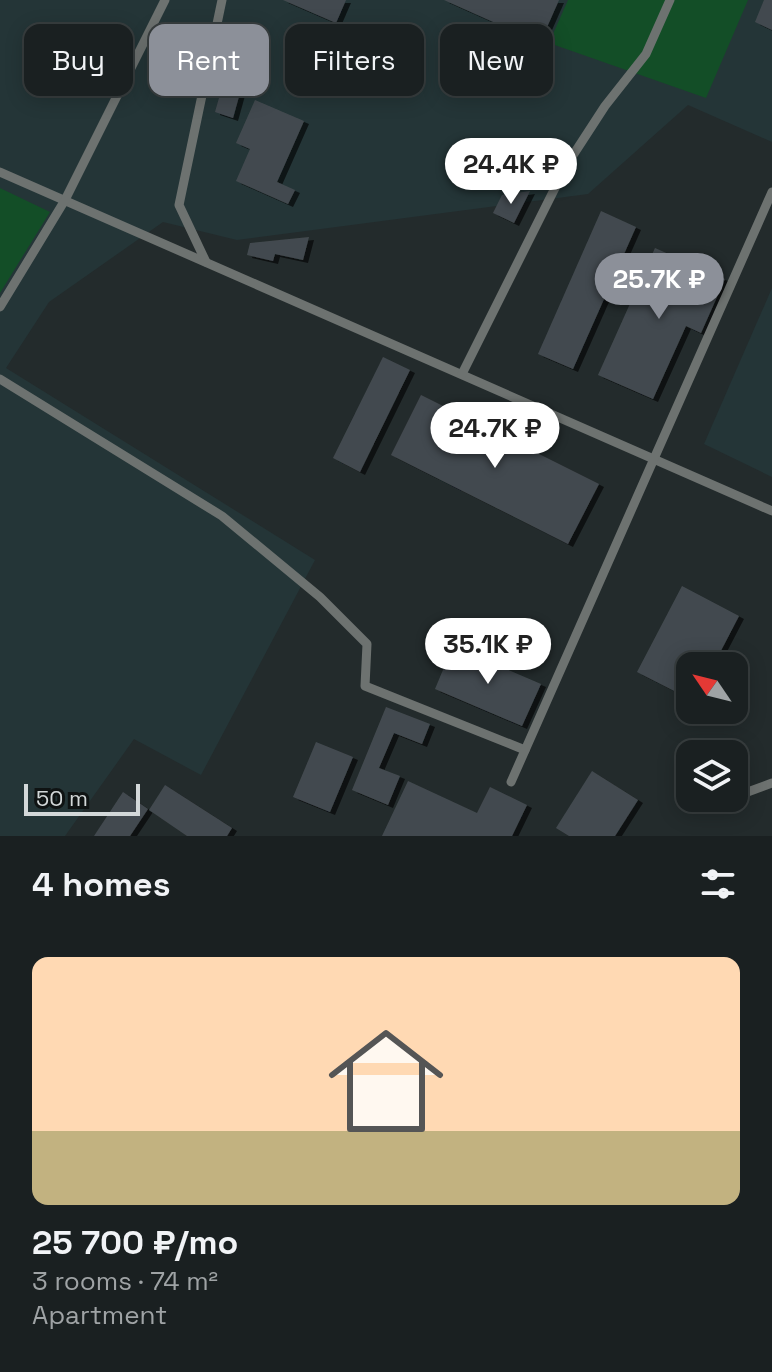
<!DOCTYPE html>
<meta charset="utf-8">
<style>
body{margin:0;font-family:"Space Grotesk",sans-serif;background:#272d2e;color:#f1f3f6;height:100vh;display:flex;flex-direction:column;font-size:30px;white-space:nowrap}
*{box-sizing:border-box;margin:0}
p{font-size:26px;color:#9fa3a5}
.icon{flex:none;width:44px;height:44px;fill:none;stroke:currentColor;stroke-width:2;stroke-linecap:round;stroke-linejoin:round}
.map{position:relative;height:836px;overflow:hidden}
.panel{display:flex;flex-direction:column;background:#1a2021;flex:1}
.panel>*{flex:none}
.top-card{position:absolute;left:24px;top:24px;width:724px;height:72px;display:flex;gap:16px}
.needle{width:52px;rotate:305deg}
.tools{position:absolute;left:676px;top:652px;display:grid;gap:16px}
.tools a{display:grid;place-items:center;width:72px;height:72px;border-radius:16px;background:#1a2021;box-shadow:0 4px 20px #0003,0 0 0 2px #383e3f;font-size:40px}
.scale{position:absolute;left:24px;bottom:20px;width:116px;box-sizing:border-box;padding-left:8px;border:4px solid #d3d8d9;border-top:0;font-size:22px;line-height:28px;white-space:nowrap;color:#d3d8d9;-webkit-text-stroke:6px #0f1313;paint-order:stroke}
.price{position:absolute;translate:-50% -68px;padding:0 18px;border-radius:28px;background:#fff;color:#222;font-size:26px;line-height:52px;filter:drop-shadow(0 2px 4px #0008)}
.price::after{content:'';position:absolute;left:50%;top:48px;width:24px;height:18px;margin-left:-12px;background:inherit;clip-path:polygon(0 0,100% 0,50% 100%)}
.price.active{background:#8c9099;color:#fff}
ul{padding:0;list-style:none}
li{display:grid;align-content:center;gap:16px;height:424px;padding:0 32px}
li span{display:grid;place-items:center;height:248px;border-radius:16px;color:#555}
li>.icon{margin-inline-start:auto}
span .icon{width:144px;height:144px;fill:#fffc;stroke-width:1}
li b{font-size:34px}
h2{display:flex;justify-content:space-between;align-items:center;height:96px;padding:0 32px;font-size:34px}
.pill{padding:0 28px;border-radius:16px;background:#1a2021;box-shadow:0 4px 20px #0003,0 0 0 2px #383e3f;font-size:28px;line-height:72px}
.pill.active{background:#8c9099;color:#fff}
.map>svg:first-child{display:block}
.built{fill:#243537}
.green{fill:#134e27}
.building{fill:#434a4f;filter:url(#shadow)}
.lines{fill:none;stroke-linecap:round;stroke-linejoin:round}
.lane{stroke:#6d7270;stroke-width:9}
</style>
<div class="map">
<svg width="772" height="836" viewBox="0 0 772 836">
<defs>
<filter id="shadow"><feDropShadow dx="5" dy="3" stdDeviation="0" flood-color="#0009"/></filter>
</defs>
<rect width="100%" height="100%" fill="#232b2c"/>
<g class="built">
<path d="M0,0H772V142L688,105L588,194L237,240L163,222L49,302L6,368L315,560L201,775L134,739L65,836H0Z"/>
<path d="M772,288V477L704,444Z"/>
</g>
<g class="green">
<path d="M568,0H748L706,98L549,43Z"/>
<path d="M0,188L50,212L0,293Z"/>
</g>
<g class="building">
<path d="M283,0H346L336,23Z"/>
<path d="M444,0H559L540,43Z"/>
<path d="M764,0H772V30L755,22Z"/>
<path d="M225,77L243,82L233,118L215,112Z"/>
<path d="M255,100L304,121L277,182L295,190L288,204L236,181L250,149L236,143Z"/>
<path d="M530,191L514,223L493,213L502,195Z"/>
<path d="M601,211L636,227L573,369L538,354Z"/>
<path d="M309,237L303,260L275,254L273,261L247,255L250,243Z"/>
<path d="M655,248L725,279L701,333L686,326L653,399L598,375Z"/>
<path d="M383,357L410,370L360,472L333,458Z"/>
<path d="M421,395L599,484L568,544L391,455Z"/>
<path d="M682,586L739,616L713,666H690V699L637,672Z"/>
<path d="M453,646L541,684L522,726L435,689Z"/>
<path d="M386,707L430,724L422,744L394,733L379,768L400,776L388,805L352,790Z"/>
<path d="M316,742L353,757L330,812L293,797Z"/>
<path d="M592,771L638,800L615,836H569L556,828Z"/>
<path d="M408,781L477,813L490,787L527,805L512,836H382Z"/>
<path d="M165,785L232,828L227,836H187L149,810Z"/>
<path d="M123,792L148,809L130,836H94Z"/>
</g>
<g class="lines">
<g class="lane">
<path d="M0,172L772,511"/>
<path d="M206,262L179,205L222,0"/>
<path d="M0,307L65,200L165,0"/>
<path d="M462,374L566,166L605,106L646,54L670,0"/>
<path d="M0,379L222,516L320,597L367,644L365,686L525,750"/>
<path d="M511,782L772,192"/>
<path d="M734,797L772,783"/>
</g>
</g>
</svg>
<div class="tools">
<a><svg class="needle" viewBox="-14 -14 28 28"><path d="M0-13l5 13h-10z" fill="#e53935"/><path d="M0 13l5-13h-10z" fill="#9fa3a5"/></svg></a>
<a><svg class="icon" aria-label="layers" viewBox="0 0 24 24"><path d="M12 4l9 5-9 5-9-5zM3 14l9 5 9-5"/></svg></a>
</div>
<div class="scale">50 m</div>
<b class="price" style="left:511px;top:206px">24.4K ₽</b>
<b class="price active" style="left:659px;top:321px">25.7K ₽</b>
<b class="price" style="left:495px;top:470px">24.7K ₽</b>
<b class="price" style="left:488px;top:686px">35.1K ₽</b>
<div class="top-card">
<a class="pill">Buy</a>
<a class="pill active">Rent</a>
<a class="pill">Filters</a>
<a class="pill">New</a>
</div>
</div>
<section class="panel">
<h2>4 homes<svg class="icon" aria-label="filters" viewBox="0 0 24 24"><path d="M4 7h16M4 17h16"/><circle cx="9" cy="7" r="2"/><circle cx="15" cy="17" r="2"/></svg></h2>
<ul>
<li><span style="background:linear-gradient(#ffd9b3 70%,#c2b280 0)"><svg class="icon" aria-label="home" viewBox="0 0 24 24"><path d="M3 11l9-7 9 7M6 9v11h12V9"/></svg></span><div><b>25 700 ₽/mo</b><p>3 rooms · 74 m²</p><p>Apartment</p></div></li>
</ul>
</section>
